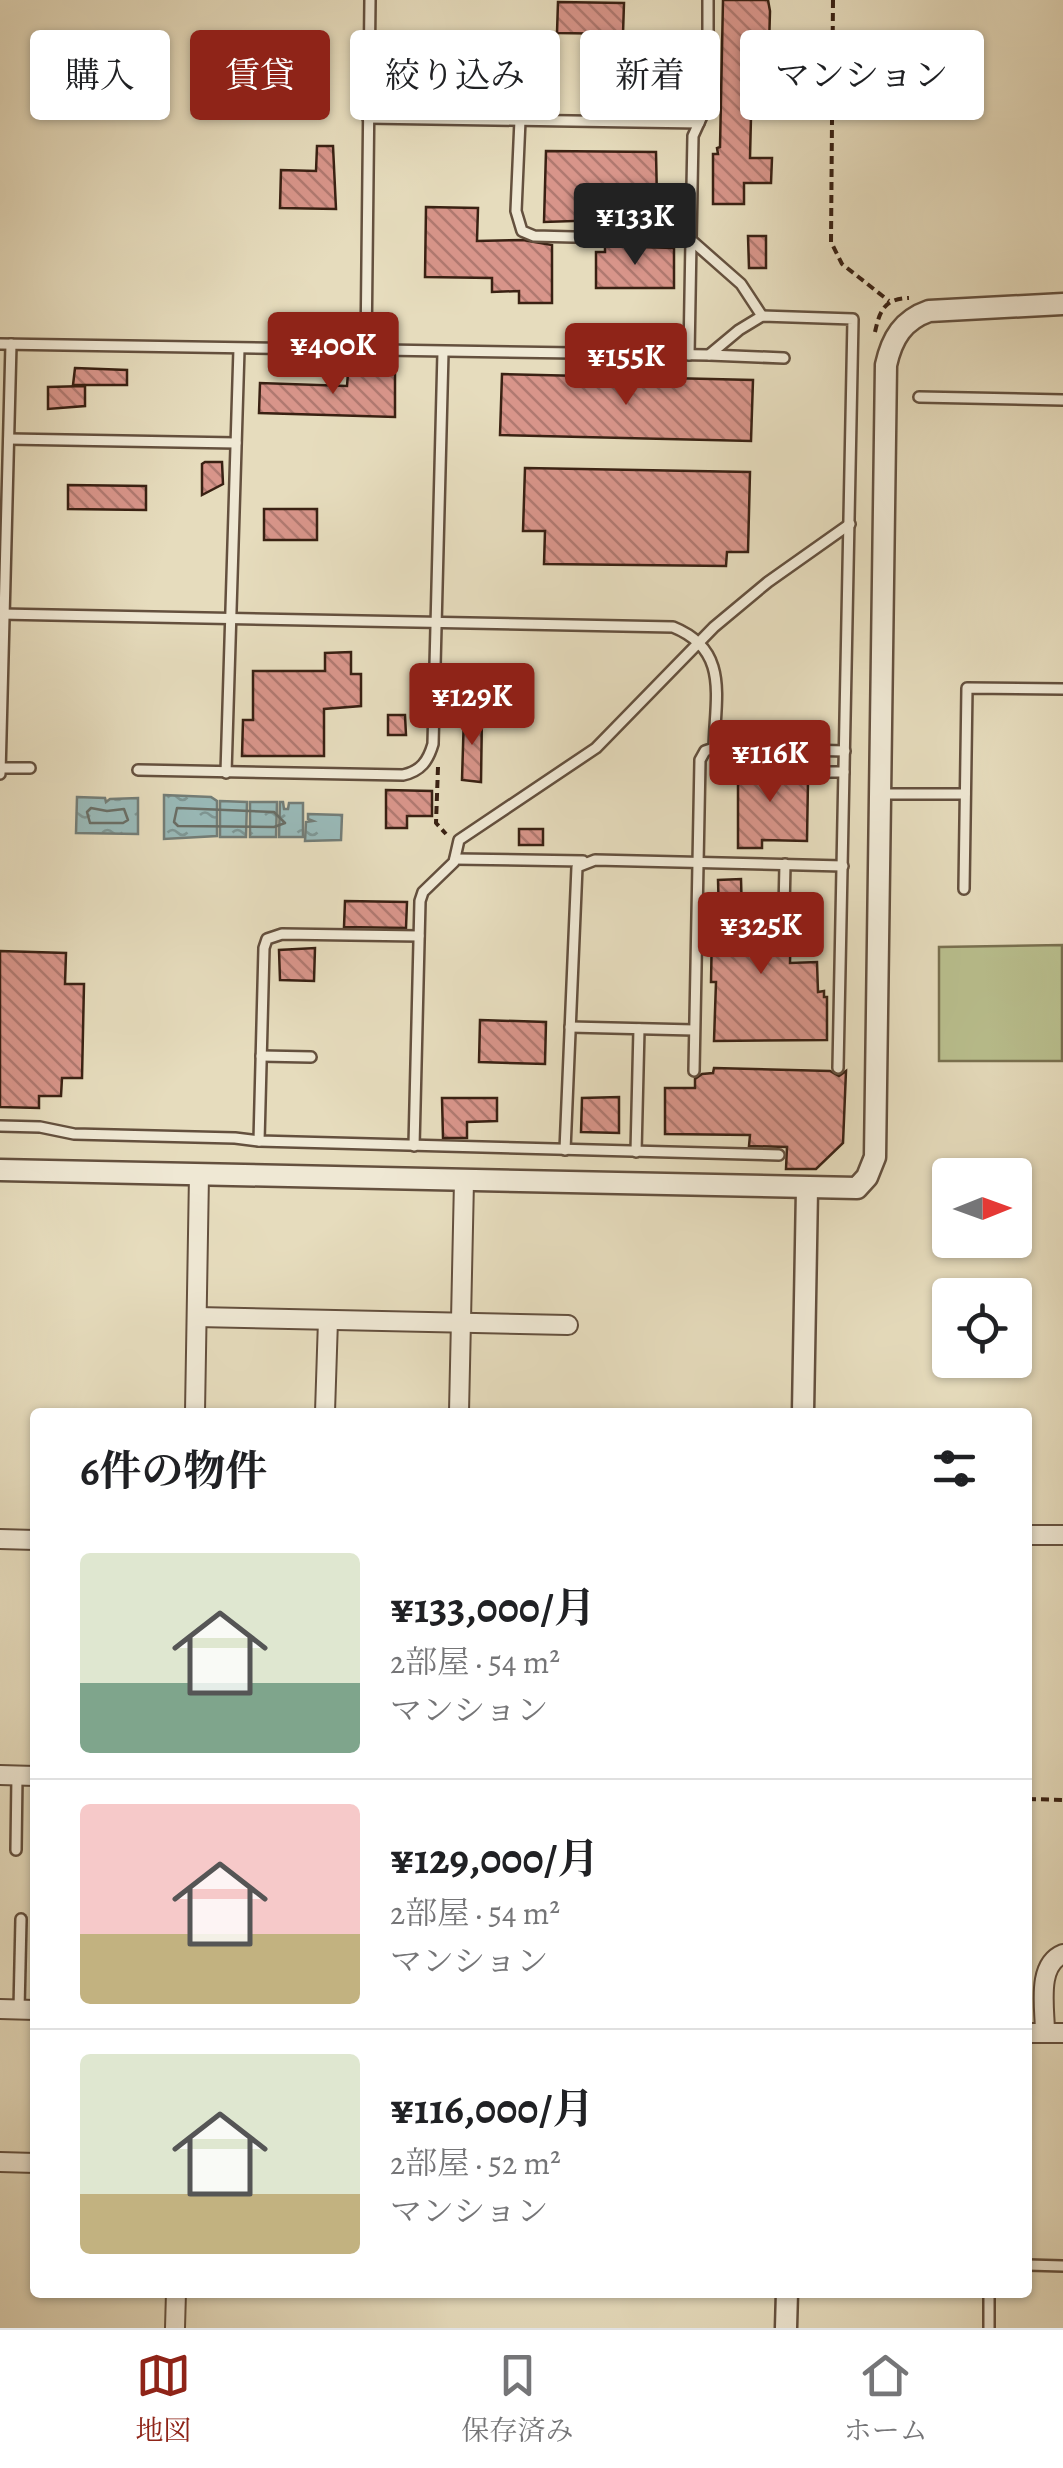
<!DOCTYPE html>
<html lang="ja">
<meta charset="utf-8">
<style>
body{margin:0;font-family:Alegreya,"Noto Serif JP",serif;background:#f6f6f6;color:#202124;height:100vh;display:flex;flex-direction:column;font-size:38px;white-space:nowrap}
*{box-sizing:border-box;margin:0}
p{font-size:32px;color:#757577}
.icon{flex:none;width:55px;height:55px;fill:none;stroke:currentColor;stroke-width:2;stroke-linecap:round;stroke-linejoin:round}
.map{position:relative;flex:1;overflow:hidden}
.drawer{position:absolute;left:30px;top:1408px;width:1002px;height:890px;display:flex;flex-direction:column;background:#fff;border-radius:10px;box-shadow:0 2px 8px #0004}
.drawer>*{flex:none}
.banner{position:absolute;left:30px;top:30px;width:1005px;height:90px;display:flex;gap:20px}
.needle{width:65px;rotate:89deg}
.fabs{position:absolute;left:932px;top:1158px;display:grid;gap:20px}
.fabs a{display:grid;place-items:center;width:100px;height:100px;border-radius:10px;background:#fff;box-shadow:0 2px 8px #0004;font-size:50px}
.price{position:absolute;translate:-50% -85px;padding:0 22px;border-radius:10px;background:#8f2418;color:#fff;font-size:32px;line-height:65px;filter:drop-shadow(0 2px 5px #0008)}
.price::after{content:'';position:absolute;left:50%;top:60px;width:30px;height:22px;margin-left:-15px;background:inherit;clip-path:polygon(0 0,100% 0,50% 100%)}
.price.selected{background:#222;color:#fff}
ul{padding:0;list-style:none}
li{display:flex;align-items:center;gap:30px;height:250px;padding:0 50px}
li+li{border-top:2px solid #e0e0e0}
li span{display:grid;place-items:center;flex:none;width:280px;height:200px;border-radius:10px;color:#555}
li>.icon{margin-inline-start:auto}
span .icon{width:120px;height:120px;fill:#fffc;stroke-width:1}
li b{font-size:42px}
h2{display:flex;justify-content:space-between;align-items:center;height:120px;padding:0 50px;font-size:42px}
.chip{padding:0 35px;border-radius:10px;background:#fff;box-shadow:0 2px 8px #0004;font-size:35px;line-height:90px}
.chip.selected{background:#8f2418;color:#fff}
.dock{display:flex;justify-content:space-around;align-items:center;height:140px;border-top:2px solid #e0e0e0;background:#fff;font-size:28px;color:#757577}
.dock a{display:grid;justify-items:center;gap:5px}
.dock .selected{color:#8f2418}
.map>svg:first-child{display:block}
.grass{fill:#b9bf8e;stroke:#797050;stroke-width:2.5}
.water{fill:url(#water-ripples);stroke:#737d77;stroke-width:2.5}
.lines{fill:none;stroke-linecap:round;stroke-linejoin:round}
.shore{stroke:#696e66;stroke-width:2.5}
.building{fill:url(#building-back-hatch);stroke:#392113;stroke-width:2.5}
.service-casing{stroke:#64503e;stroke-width:14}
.minor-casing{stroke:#64503e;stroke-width:22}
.tertiary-casing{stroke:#64503e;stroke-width:25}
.path{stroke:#392113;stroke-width:4;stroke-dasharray:8 5;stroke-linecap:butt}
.service{stroke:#efe8d4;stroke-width:9}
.minor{stroke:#efe8d4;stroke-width:18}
.tertiary{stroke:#efe8d4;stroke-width:20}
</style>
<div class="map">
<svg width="1063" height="2328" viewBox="0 0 1063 2328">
<defs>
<pattern id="water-ripples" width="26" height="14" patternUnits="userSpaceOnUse" patternTransform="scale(2.5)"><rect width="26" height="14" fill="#99bab9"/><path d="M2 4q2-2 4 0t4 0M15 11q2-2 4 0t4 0" fill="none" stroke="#7e9795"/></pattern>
<pattern id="building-back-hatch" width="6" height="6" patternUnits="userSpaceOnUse" patternTransform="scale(2.5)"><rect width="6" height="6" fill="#d8958a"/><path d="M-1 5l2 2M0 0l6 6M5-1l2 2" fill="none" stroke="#b07970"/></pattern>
</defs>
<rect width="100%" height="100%" fill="#e6dcbd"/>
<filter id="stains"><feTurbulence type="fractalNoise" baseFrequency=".002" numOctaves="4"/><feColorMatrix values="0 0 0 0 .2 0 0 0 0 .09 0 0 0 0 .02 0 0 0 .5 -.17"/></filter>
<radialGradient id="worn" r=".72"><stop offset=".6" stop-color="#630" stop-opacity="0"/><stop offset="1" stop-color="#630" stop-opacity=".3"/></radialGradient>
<path class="grass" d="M1062,945V1061H939V947Z"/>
<g class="water">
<path d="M164,795L211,797L217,801V836L164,839Z"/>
<path d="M77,797L105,798L106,802L110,799L138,798V834L76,833Z"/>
<path d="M220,801L247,802L246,837H220Z"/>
<path d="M250,802H277L276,837H250Z"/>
<path d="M280,802H283L284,809H288L289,803H303V837H279Z"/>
<path d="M308,814L342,815L341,840L305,841L306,822L313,821L308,819Z"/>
</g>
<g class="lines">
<g class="shore">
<path d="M91,808L107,811L124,809L128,820L123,823H90L87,812Z"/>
<path d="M177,808L274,812L285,823L274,827L178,826L174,822Z"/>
</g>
</g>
<g class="building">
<path d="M723,0H768L770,11L767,117H751L750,158H772L771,183H744V204H713V154H718L717,148L720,147Z"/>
<path d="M558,2L624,3L623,34L557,33Z"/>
<path d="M405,75H434V103H404Z"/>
<path d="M317,146H333L336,209L280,208L281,170L316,171Z"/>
<path d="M546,151L656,152L657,201H646V231L605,230V220L544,222Z"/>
<path d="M426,207L478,208L477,241L523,240L552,245V303H519V291L492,292V278L425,277Z"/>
<path d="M748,236H766V268H749Z"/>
<path d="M605,246L674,248V288H596V252H605Z"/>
<path d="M75,368L127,370V385H73Z"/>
<path d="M348,373L395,374V417L259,413L260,383L347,386Z"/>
<path d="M502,374L753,380L751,441L500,435Z"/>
<path d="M85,386V406L48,409V387Z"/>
<path d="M205,462H222L223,484L202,495V464Z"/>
<path d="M525,468L750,472L748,552H727L726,566L544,564L545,531H523Z"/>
<path d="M68,485L146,486V510L68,509Z"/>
<rect x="264" y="509" width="53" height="31"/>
<path d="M351,652V674H361V706L324,709V756H242L243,720H253V671H325V653Z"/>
<path d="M464,714H482L481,782L462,780Z"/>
<path d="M388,715H405L406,735H388Z"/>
<path d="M738,762L772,763V767H789V772H794V780H808L807,841L762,840V848H738Z"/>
<path d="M386,790L432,791V816H407V828H386Z"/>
<rect x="519" y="829" width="24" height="16"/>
<path d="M741,879L742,915L791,916L790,963L817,962L818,992L824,991V997H827V1040L714,1041L716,982H711L712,929L705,928V914L719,915L718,880Z"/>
<path d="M345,901L407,902L406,928L344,927Z"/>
<path d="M315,948L314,981L280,980L279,950Z"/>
<path d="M0,951L66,953L65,984H84L82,1078H62L61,1096H39V1108L0,1107Z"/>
<path d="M480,1020L546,1022L545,1064L479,1062Z"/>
<path d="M714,1068L830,1071L839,1076L846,1071L843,1143L816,1169H786L787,1147L749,1146L750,1135L665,1134V1088H695V1079L702,1074L713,1073Z"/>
<path d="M619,1097V1133L581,1132L582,1098Z"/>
<path d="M442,1098H497V1121L467,1122V1138H443Z"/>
</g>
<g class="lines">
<defs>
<g id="service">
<path d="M708,0V103L693,136L691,240L741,284L762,316"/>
<path d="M368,118L699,123"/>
<path d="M520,120L516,211L522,231L534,236L691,240L689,355"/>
<path d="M0,344L709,355L739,330L762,316L853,319L838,1068"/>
<path d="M366,350L370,0"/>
<path d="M709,355L784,358"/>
<path d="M919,397L1063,400"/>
<path d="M9,439L236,443"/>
<path d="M0,614L673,627C730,650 715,697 714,748L705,751L700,760L694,1071"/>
<path d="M714,748L845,751"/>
<path d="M2,768H30"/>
<path d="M138,770L403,775C421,771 428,761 433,744L443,352"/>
<path d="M805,772H844"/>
<path d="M226,773L239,349"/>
<path d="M0,774L11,344"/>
<path d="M881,794H965"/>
<path d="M455,859L583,861"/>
<path d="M964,889L967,688L1063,689"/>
<path d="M784,910L785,864"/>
<path d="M570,1027L694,1030"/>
<path d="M261,1056L311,1057"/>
<path d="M0,1126L40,1127L74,1134L235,1138L259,1141L779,1155"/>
<path d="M259,1141L264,948L267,939L282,934L419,936"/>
<path d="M414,1146L420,901L423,892L454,862L459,840L596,748L714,627L768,582L850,524"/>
<path d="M565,1150L577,867L595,860L843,866"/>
<path d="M636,1152L639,1029"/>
<path d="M16,1850L17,1776"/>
<path d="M19,2009L21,1919"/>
<path d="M1028,2265L1063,2266"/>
<path d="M989,2292V2328"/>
</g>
<g id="minor">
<path d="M197,1317L568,1325"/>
<path d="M195,1412L199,1175"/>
<path d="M325,1412L328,1320"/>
<path d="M459,1412L464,1181"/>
<path d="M1028,1535H1063"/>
<path d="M0,1539L35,1540"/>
<path d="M0,1775L35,1776"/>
<path d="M0,2009L35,2010"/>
<path d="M1028,2033H1063"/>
<path d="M1045,2033C1045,2008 1036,1965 1063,1954"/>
<path d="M0,2162L35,2163"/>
<path d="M175,2328L176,2292"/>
</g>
<g id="tertiary">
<path d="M0,1170L857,1188L867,1177L875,1157L886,365C892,338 903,320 929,311L1063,304"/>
<path d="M803,1412L807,1189"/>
<path d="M786,2328L787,2292"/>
</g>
</defs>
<use href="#service" class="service-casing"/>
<use href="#minor" class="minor-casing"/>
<use href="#tertiary" class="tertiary-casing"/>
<g class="path">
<path d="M833,0L831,242L842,264L889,301"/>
<path d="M875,332C880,309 885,299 909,298"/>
<path d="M438,767L436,823L446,834"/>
<path d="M1028,1799L1063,1800"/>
</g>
<use href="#service" class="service"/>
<use href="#minor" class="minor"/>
<use href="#tertiary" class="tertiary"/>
</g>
<rect width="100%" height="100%" filter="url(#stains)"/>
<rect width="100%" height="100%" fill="url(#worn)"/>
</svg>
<div class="fabs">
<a><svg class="needle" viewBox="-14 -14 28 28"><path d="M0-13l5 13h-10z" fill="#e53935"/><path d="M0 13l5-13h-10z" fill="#757577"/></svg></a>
<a><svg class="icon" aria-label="locate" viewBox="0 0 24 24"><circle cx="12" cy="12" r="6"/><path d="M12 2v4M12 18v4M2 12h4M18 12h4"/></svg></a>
</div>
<b class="price selected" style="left:635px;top:268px">¥133K</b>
<b class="price" style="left:333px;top:397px">¥400K</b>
<b class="price" style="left:626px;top:408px">¥155K</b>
<b class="price" style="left:472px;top:748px">¥129K</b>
<b class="price" style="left:770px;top:805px">¥116K</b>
<b class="price" style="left:761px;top:977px">¥325K</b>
<div class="banner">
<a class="chip">購入</a>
<a class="chip selected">賃貸</a>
<a class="chip">絞り込み</a>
<a class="chip">新着</a>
<a class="chip">マンション</a>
</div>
<section class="drawer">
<h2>6件の物件<svg class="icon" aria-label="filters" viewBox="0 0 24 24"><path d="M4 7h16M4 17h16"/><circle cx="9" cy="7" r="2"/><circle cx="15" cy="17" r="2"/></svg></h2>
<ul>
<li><span style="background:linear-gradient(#dfe7d0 65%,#7fa58c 0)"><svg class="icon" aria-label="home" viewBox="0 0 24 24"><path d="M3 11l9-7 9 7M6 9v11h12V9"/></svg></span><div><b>¥133,000/月</b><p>2部屋 · 54 m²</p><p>マンション</p></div></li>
<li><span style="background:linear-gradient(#f6c9c9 65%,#c2b280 0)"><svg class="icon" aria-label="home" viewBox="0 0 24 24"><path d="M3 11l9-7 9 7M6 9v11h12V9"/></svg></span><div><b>¥129,000/月</b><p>2部屋 · 54 m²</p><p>マンション</p></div></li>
<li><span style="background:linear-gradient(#dfe7d0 70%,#c2b280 0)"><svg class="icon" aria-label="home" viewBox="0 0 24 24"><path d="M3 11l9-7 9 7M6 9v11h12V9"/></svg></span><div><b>¥116,000/月</b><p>2部屋 · 52 m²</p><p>マンション</p></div></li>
</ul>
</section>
</div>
<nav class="dock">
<a class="selected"><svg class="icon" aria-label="map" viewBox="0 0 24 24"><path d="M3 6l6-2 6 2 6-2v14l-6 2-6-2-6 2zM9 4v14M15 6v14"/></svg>地図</a>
<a><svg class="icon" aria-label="saved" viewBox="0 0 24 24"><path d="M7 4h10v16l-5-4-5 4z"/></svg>保存済み</a>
<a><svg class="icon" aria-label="home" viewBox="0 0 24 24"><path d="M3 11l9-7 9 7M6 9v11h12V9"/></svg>ホーム</a>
</nav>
